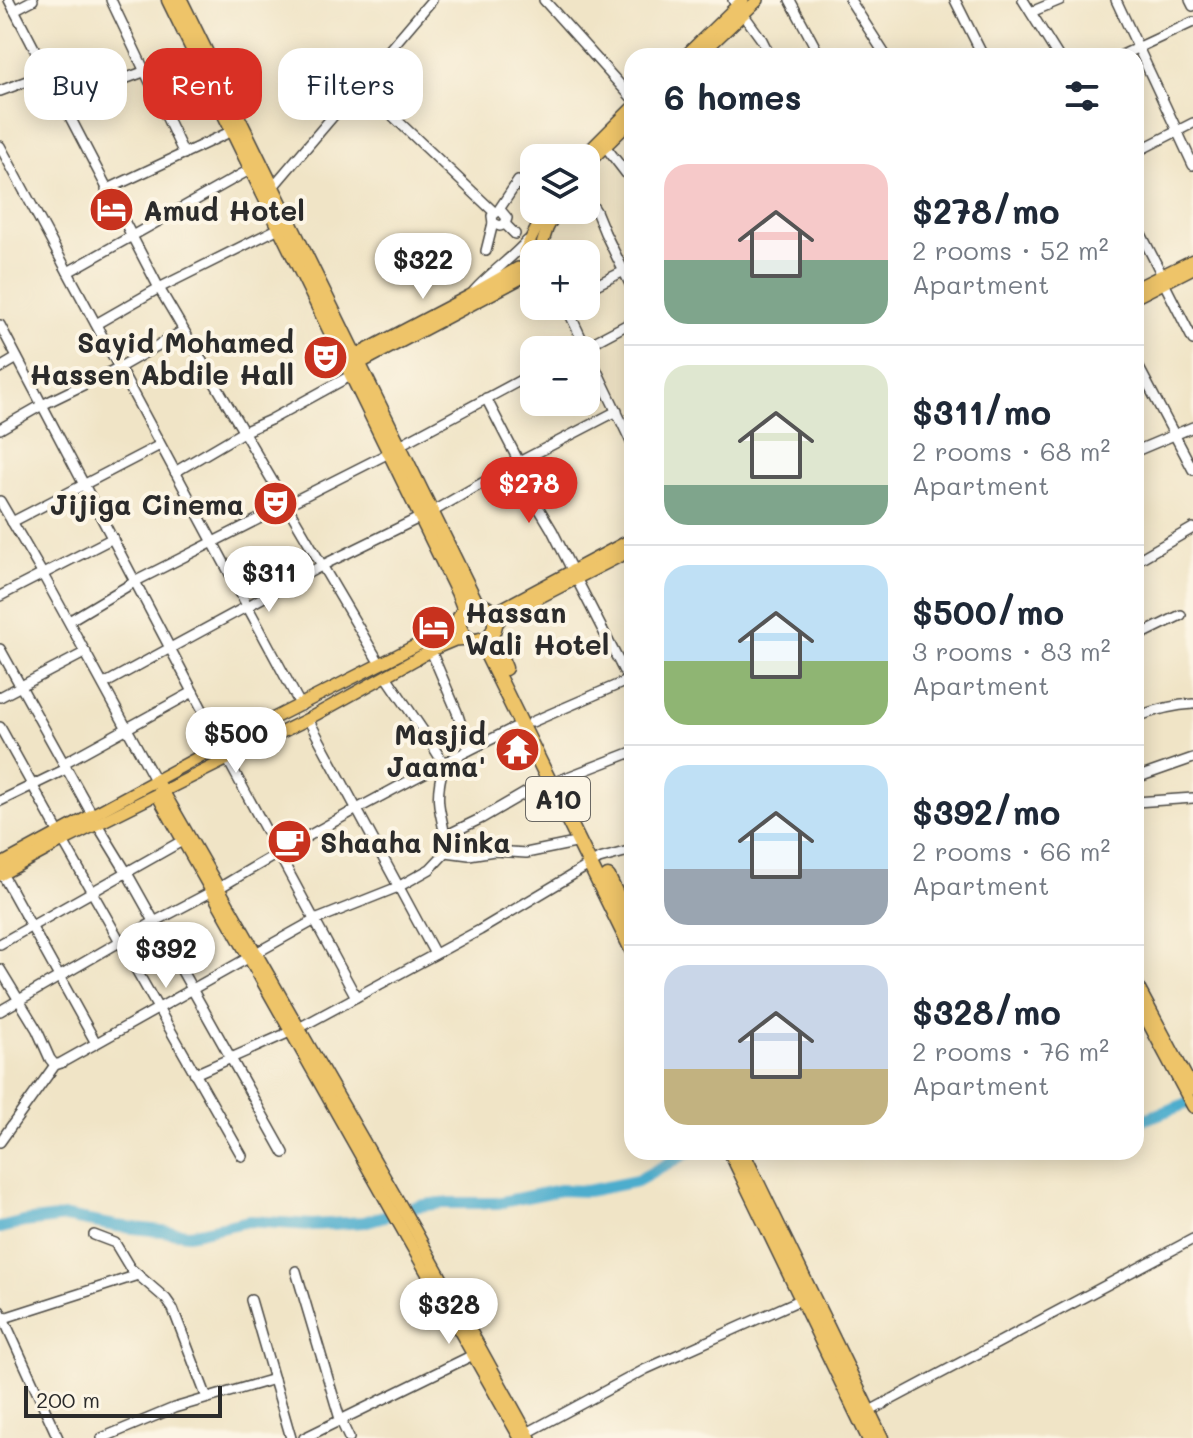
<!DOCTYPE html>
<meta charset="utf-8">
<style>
body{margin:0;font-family:Mali,sans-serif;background:#f2f2f3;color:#1f2937;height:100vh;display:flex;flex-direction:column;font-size:30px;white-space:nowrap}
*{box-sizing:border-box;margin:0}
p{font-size:26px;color:#747a83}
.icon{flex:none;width:44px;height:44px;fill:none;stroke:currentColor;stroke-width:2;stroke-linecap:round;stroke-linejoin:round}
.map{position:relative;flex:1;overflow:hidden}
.panel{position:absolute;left:624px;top:48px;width:520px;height:1112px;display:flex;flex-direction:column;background:#fff;border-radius:24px;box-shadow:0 4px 20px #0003}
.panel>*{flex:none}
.banner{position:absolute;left:24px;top:48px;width:480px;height:72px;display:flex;gap:16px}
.buttons{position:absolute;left:520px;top:144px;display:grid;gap:16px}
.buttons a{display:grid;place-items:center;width:80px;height:80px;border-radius:16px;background:#fff;box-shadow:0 4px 20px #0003;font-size:40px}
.scale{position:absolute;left:24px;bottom:20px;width:198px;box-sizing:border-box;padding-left:8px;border:4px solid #2b2b2b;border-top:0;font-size:22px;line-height:28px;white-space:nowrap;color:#2b2b2b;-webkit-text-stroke:6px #fcf5e5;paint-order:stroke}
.price{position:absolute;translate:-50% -68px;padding:0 18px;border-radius:28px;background:#fff;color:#222;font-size:26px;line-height:52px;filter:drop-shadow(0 2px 4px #0008)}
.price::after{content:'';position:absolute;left:50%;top:48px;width:24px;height:18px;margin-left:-12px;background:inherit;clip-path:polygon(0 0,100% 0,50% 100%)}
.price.active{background:#d93025;color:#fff}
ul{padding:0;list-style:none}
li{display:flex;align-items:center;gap:24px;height:200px;padding:0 40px}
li+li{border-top:2px solid #e0e1e3}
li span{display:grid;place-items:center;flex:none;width:224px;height:160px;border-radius:24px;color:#555}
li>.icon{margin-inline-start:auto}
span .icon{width:96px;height:96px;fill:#fffc;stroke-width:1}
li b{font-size:34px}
h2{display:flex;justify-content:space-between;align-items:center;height:96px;padding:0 40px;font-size:34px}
.tag{padding:0 28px;border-radius:24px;background:#fff;box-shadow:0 4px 20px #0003;font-size:28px;line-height:72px}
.tag.active{background:#d93025;color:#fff}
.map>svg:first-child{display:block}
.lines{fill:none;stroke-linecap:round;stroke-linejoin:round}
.river{stroke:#4eadcd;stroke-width:12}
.minor-casing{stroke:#494742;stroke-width:12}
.major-casing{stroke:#494742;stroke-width:14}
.highway-casing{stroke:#494742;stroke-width:17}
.minor{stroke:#fff;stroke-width:9}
.major{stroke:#eec469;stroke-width:11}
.highway{stroke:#eec469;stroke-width:14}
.labels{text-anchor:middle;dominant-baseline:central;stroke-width:8;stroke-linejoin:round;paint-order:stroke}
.shield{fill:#fcf5e5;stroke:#6a6863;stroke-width:2}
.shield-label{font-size:26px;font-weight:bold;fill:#2b2b2b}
.poi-label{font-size:28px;font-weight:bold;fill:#2b2b2b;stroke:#fcf5e5;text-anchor:start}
</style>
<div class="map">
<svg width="1193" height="1438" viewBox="0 0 1193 1438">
<rect width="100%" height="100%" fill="#fcf5e5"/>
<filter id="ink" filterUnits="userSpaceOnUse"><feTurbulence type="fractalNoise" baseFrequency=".0125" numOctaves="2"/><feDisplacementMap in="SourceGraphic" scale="16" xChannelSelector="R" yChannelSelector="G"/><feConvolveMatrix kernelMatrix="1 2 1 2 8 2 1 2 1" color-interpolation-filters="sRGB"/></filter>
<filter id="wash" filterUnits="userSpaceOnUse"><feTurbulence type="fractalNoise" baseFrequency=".006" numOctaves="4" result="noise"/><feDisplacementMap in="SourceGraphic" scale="32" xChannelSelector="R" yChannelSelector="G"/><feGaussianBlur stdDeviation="1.8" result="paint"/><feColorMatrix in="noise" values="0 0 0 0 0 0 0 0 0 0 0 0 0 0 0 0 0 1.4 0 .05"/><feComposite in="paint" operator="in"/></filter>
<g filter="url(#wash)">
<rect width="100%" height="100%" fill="#f0e4c6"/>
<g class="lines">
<g class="river">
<path d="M1136,1120L1148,1118L1193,1101"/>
<path d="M0,1228L24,1222L66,1217L116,1226L189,1234L249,1221L312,1225L364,1222L418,1206L441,1203H497L560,1190L587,1191L637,1181L689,1152"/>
</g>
</g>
</g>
<g filter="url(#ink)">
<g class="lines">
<defs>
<g id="minor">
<path d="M9,0L159,288L380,664"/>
<path d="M111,0L184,154"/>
<path d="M544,0L632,98"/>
<path d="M733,0L762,40L770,56"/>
<path d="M790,0L820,56"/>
<path d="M850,0L886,56"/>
<path d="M955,0L983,56"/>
<path d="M1023,0L1058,56"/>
<path d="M1116,0L1193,165"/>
<path d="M1190,0L1193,6"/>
<path d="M14,10L33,0"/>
<path d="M1031,12L1060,0"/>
<path d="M1120,56L1193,22"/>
<path d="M360,85L495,213"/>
<path d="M0,91L46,74"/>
<path d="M58,98L108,85L146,71"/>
<path d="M0,146L301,706"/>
<path d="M605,146L632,181"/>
<path d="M1136,152L1193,123"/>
<path d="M271,189L432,0"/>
<path d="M106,190L232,131"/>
<path d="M586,196L596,211L605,233L632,288"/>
<path d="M498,211L502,212L507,218L505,224L500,226L493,223L492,216L498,211L518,181"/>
<path d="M505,224L515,234"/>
<path d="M1136,224L1162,275"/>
<path d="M486,251L493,223"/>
<path d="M68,272L251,169"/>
<path d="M1164,283L1193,340"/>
<path d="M586,290L632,267"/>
<path d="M474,291C490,273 511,259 527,241"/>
<path d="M566,306L632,444"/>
<path d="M96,324L159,288L279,228"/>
<path d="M0,325L221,745"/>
<path d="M583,348L632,322"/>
<path d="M1136,362L1193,470"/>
<path d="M0,368L17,358"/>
<path d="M486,398L519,462"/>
<path d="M0,429L42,405L120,367L183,331"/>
<path d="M398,446L534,373"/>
<path d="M1136,451L1193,427"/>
<path d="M513,465L552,530L572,570"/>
<path d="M175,472L243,432L270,420L352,375"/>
<path d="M0,501L42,573L155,780"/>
<path d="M430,513L519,462L617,411"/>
<path d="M12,522L160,445"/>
<path d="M1136,561L1193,528"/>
<path d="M576,578L632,687"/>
<path d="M0,596L113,538"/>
<path d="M69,621L136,581L389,453"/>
<path d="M1136,637L1181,615"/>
<path d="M1136,643L1138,667L1136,718"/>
<path d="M0,649L93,816"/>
<path d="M431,651L457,712L469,750"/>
<path d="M104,684L323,565L421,517"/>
<path d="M0,697L86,652"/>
<path d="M1136,717C1155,710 1173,705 1193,704"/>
<path d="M308,719L435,954"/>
<path d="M532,722L631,679"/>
<path d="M0,727L59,833"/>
<path d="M228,760L356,997"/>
<path d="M64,763L193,692"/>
<path d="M1136,778L1193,758"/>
<path d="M560,780L632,752"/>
<path d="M0,801L66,769"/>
<path d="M1136,802L1193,798"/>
<path d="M97,824L127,873L284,1153"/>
<path d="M445,836L482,818L549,779"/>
<path d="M63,841L242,1156"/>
<path d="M446,852L469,855L494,851L526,853L580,842"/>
<path d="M0,870L96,1043"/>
<path d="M219,888C317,829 419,774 522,724"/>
<path d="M0,944L182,841"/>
<path d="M256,953L315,920L398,887L430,869L446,852C447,836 441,821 439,805C437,791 440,778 444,764L422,729L386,676"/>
<path d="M0,969L37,1030L50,1059L55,1065"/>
<path d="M0,1011L154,922L211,892"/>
<path d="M195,1074L299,1028L480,930L599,859L632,850"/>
<path d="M0,1142L55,1065L61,1063L248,958"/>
<path d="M94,1235L115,1243L130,1268L166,1299L173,1309L207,1398"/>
<path d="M296,1271L340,1419L349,1438"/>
<path d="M251,1300L291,1438"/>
<path d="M0,1311L58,1438"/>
<path d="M4,1318L138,1275"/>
<path d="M868,1412L1193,1239"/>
<path d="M527,1433L646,1369L802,1299"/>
<path d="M102,1438L174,1408L274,1379"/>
<path d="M304,1438L479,1352"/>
</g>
<g id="major">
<path d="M685,56L743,0"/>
<path d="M699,56L758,0"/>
<path d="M582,158L632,108"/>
<path d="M586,165L632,120"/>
<path d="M524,252L546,210"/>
<path d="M539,254L547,229L557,210"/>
<path d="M1136,288L1193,260"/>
<path d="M1136,297L1193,268"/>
<path d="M349,359L469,296L518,268"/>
<path d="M353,367L527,275L534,274"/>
<path d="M488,609L499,610L632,539"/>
<path d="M494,627L503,616L632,550"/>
<path d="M155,780L163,791L416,1232L530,1438"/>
<path d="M160,800L520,1438"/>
<path d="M0,865L221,745L423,642L460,621"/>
<path d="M0,875L63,841L308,719L436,648L455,640L470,639"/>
<path d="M1136,983L1193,1089"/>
<path d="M1136,1000L1193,1107"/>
</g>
<g id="highway">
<path d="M169,0L458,592L465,610"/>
<path d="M180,0L477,605"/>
<circle cx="477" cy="623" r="18"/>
<path d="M491,635L505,668"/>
<path d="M480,640L632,950"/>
<path d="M608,877L632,927"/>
<path d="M731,1152L869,1438"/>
<path d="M742,1152L881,1438"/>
</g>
</defs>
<use href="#minor" class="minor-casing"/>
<use href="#major" class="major-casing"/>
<use href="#highway" class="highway-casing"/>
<use href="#minor" class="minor"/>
<use href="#major" class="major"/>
<use href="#highway" class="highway"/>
</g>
</g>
<defs>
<symbol id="hotel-disc" viewBox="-11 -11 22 22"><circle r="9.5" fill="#c8321e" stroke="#fcf5e5"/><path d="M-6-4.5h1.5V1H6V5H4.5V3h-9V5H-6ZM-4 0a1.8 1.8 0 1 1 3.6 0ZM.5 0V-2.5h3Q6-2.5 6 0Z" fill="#fff"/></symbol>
<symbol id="theatre-disc" viewBox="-11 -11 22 22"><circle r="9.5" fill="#c8321e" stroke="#fcf5e5"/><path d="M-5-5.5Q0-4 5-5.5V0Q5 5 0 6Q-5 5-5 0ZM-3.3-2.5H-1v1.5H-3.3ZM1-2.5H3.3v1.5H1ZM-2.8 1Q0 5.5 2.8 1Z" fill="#fff"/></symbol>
<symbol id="temple-disc" viewBox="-11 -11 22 22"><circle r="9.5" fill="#c8321e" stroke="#fcf5e5"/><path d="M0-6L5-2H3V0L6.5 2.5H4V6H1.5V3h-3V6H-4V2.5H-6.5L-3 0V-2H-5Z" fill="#fff"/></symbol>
<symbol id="cafe-disc" viewBox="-11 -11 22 22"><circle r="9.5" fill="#c8321e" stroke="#fcf5e5"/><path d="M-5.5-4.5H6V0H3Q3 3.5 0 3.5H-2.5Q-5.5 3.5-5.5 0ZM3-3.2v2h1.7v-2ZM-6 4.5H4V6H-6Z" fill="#fff"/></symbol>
</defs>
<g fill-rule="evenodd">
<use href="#hotel-disc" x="86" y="184" width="51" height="51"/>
<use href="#theatre-disc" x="300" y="332" width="51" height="51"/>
<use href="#theatre-disc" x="250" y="478" width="51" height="51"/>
<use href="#hotel-disc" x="408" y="602" width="51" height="51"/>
<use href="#temple-disc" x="492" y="724" width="51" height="51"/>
<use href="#cafe-disc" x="264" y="816" width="51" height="51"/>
</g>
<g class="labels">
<rect class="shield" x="526" y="777" width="64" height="44" rx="6"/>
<g class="shield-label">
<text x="558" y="799">A10</text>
</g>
<g class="poi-label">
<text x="143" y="210">Amud Hotel</text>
<text x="294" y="342" text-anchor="end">Sayid Mohamed<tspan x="294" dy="32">Hassen Abdile Hall</tspan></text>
<text x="244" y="504" text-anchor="end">Jijiga Cinema</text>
<text x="465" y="612">Hassan<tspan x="465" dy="32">Wali Hotel</tspan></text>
<text x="486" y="734" text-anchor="end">Masjid<tspan x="486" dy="32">Jaama'</tspan></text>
<text x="320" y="842">Shaaha Ninka</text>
</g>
</g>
</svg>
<div class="buttons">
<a><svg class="icon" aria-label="layers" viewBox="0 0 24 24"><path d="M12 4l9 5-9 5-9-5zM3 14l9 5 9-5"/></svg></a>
<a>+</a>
<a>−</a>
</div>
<div class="scale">200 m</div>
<b class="price" style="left:423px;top:301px">$322</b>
<b class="price active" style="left:529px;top:525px">$278</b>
<b class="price" style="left:269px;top:614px">$311</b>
<b class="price" style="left:236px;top:775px">$500</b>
<b class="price" style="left:166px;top:990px">$392</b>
<b class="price" style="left:449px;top:1346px">$328</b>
<div class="banner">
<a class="tag">Buy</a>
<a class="tag active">Rent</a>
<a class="tag">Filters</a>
</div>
<section class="panel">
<h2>6 homes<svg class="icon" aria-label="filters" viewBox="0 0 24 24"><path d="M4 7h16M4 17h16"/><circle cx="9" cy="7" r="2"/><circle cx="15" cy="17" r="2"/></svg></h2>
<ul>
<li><span style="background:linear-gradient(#f6c9c9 60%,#7fa58c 0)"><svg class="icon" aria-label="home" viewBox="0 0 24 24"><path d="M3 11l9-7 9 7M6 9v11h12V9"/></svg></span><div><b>$278/mo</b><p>2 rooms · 52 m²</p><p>Apartment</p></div></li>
<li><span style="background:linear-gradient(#dfe7d0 75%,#7fa58c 0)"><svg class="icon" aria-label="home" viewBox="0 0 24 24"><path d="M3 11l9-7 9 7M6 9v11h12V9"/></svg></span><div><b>$311/mo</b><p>2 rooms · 68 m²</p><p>Apartment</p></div></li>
<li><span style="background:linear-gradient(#bfe0f5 60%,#8fb573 0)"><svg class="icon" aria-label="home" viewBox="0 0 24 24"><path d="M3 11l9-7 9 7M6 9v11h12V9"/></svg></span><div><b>$500/mo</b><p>3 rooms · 83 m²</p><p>Apartment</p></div></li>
<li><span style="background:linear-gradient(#bfe0f5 65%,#9aa5b1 0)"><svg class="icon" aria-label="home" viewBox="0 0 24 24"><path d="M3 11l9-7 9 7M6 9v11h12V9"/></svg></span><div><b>$392/mo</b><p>2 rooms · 66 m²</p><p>Apartment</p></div></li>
<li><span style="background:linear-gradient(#c9d6e8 65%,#c2b280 0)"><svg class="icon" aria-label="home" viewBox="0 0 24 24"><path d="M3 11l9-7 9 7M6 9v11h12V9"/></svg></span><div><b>$328/mo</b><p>2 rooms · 76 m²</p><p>Apartment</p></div></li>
</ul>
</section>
</div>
